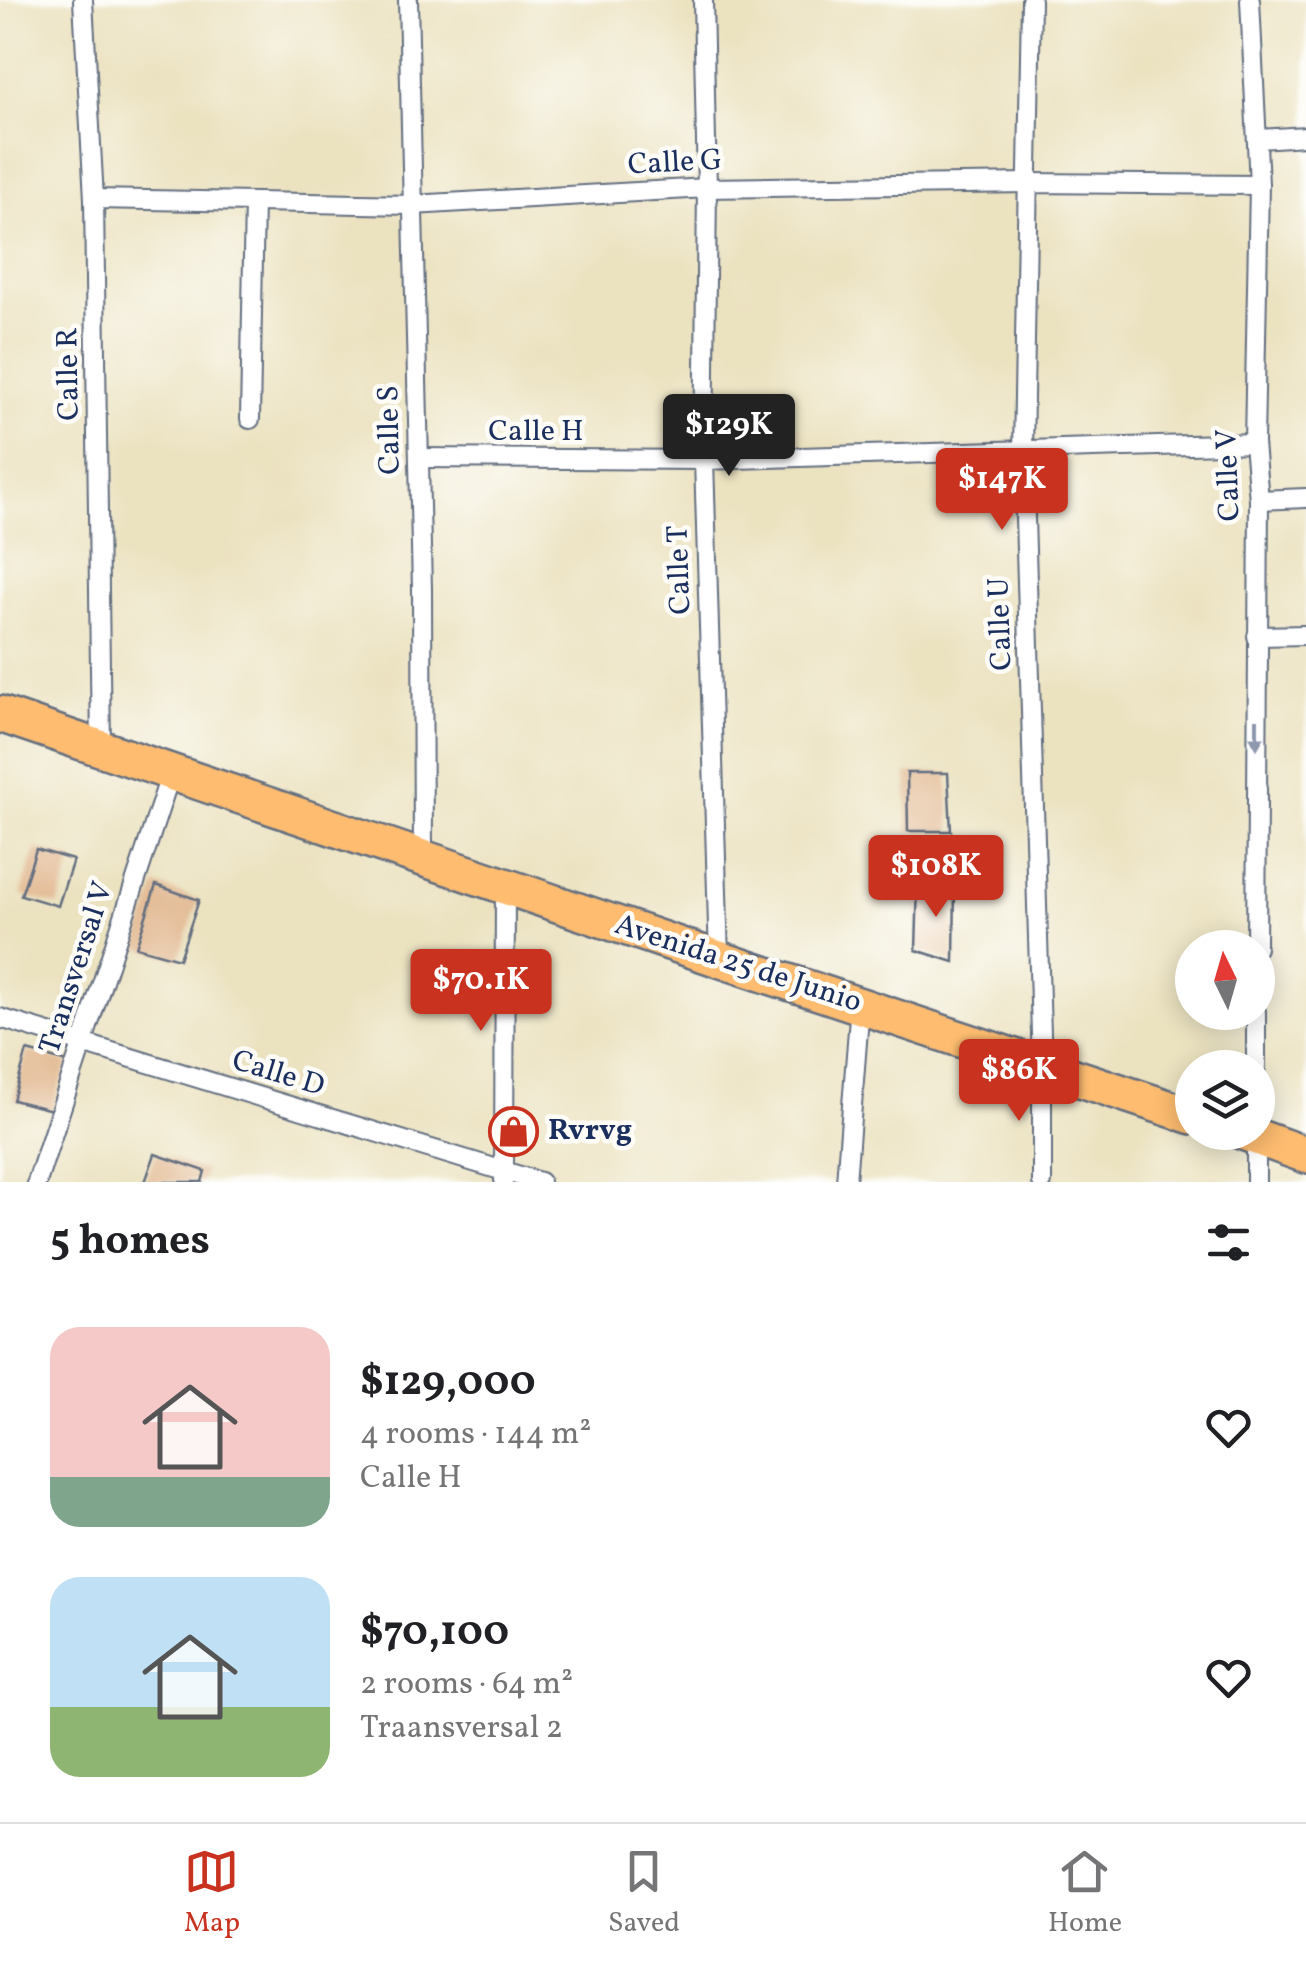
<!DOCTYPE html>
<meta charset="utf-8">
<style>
body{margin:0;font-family:Vollkorn,serif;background:#f2f2f2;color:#202124;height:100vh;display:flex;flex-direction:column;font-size:38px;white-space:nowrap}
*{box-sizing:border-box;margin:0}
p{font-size:32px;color:#757577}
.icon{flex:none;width:55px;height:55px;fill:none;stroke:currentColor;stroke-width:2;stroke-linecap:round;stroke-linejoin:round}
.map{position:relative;height:1182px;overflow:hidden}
.drawer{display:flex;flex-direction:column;background:#fff;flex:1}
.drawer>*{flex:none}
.needle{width:65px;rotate:355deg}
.controls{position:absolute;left:1175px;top:930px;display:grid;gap:20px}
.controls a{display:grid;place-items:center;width:100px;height:100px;border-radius:50%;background:#fff;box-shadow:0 5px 25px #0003;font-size:50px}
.price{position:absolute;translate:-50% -85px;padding:0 22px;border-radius:10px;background:#c8321e;color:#fff;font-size:32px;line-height:65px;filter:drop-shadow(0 2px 5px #0008)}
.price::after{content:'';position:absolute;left:50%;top:60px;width:30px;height:22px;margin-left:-15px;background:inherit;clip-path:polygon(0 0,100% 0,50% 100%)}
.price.selected{background:#222;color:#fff}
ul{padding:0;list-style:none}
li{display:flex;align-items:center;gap:30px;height:250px;padding:0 50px}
li span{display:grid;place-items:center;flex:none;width:280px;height:200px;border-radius:30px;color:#555}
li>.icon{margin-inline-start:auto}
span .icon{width:120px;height:120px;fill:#fffc;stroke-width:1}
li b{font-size:42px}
h2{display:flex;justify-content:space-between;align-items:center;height:120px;padding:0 50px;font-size:42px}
.tabs{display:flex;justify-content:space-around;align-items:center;height:140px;border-top:2px solid #e0e0e0;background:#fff;font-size:28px;color:#757577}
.tabs a{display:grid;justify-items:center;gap:5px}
.tabs .selected{color:#c8321e}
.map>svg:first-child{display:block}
.building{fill:#e3bb95}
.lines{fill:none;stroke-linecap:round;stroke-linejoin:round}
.street-casing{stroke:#646e80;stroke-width:22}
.highway-casing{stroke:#646e80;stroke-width:40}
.street{stroke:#fff;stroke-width:18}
.highway{stroke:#fdbc70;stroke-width:35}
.oneway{fill:#8d97ae}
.labels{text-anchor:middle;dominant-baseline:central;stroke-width:9;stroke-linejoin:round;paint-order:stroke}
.street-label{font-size:30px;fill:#1b2f5e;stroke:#fdfcf7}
.poi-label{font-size:30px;font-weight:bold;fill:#1b2f5e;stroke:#fdfcf7;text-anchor:start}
</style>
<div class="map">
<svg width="1306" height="1182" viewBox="0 0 1306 1182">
<rect width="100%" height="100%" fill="#fdfcf7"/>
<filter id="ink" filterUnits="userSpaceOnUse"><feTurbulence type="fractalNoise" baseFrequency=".01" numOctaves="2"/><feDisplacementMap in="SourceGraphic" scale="20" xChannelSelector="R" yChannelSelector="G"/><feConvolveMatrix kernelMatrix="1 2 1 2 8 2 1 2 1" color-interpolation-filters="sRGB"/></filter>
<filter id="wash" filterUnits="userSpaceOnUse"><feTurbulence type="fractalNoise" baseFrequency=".0048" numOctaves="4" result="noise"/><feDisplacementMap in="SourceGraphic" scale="40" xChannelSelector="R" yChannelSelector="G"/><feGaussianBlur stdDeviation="2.25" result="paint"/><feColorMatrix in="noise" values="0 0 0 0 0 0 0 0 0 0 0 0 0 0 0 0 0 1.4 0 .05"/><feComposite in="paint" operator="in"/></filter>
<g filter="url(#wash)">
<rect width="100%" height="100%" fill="#ebe2c0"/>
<g id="blocks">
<g class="building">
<path d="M907,773H948L951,831H908Z"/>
<path d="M36,849L73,860L58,906L21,895Z"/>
<path d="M918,883H955L954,962L916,950Z"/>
<path d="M156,885L199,900L179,959L136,947Z"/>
<path d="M27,1051L68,1062L52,1110L13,1100Z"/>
<path d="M155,1154L205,1171L202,1182H145Z"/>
</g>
</g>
</g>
<g filter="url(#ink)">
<use href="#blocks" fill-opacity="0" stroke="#646e80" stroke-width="2.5"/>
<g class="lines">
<defs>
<g id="street">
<path d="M83,0L94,199L101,747"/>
<path d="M408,0L422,589L423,858"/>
<path d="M703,0L707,188L704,460L719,959"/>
<path d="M1031,0L1023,453L1042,1066V1182"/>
<path d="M1250,0L1259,185L1254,443L1259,500L1256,948"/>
<path d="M1258,139L1306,136"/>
<path d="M94,199L412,205L707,188L1028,183L1259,185"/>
<path d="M250,419L254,202"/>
<path d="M419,458L704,460L1254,443"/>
<path d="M1259,500L1306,498"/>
<path d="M1257,636L1306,635"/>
<path d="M0,1018L540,1182"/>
<path d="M1256,1068V1012"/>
<path d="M1256,1133V1182"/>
<path d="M504,1180L505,886"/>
<path d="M37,1182L171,773"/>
<path d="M846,1182L860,1004"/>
</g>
<g id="highway">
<path d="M0,714L719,959L1192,1116"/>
<path d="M1243,1132L1306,1155"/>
</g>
</defs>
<use href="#street" class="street-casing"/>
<use href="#highway" class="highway-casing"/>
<use href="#street" class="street"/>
<use href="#highway" class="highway"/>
</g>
<defs><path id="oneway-solid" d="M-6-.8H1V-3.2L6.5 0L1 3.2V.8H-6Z" transform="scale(2.5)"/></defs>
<use class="oneway" href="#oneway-solid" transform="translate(1257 734) rotate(90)"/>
</g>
<defs>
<symbol id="shop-ring" viewBox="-11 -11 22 22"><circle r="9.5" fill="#fdfcf7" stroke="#c8321e" stroke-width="1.5"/><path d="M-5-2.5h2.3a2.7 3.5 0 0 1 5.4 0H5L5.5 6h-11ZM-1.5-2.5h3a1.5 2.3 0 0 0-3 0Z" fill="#c8321e"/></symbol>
</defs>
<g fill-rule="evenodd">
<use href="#shop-ring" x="486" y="1104" width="55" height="55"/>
</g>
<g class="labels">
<g class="street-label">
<text transform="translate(675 163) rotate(-3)">Calle G</text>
<text transform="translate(69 374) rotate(-91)">Calle R</text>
<text transform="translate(390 430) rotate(-91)">Calle S</text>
<text x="536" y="432">Calle H</text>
<text transform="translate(1229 475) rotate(-92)">Calle V</text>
<text transform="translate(680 570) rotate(-92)">Calle T</text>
<text transform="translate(1001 624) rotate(-92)">Calle U</text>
<text transform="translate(738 964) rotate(18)">Avenida 25 de Junio</text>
<text transform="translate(77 968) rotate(-72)">Transversal V</text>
<text transform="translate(278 1074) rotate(17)">Calle D</text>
</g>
<g class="poi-label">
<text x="548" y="1131">Rvrvg</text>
</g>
</g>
</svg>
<div class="controls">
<a><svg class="needle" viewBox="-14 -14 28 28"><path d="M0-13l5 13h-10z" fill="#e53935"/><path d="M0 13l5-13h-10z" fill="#757577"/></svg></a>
<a><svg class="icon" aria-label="layers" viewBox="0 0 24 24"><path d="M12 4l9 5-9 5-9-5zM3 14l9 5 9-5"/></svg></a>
</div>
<b class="price selected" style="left:729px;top:479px">$129K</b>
<b class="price" style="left:1002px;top:533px">$147K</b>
<b class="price" style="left:936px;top:920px">$108K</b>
<b class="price" style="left:481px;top:1034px">$70.1K</b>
<b class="price" style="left:1019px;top:1124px">$86K</b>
</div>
<section class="drawer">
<h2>5 homes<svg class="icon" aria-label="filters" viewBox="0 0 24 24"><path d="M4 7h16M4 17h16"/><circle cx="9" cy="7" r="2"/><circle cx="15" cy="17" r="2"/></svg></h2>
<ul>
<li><span style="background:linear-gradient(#f6c9c9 75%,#7fa58c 0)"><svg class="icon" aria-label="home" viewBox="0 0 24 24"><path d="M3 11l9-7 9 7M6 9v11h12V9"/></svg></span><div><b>$129,000</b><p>4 rooms · 144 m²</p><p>Calle H</p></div><svg class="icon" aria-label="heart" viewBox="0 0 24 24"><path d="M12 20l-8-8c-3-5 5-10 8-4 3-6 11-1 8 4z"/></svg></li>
<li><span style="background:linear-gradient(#bfe0f5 65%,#8fb573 0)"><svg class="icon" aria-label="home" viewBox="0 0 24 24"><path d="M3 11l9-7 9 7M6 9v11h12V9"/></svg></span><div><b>$70,100</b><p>2 rooms · 64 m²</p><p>Traansversal 2</p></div><svg class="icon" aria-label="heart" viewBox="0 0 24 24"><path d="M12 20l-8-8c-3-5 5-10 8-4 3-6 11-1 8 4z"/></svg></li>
</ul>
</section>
<nav class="tabs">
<a class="selected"><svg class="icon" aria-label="map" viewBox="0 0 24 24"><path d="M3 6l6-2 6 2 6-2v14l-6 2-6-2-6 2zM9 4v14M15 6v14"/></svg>Map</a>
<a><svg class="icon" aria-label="saved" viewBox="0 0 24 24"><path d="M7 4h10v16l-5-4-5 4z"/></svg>Saved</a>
<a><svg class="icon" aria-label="home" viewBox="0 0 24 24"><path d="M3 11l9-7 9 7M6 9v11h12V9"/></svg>Home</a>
</nav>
